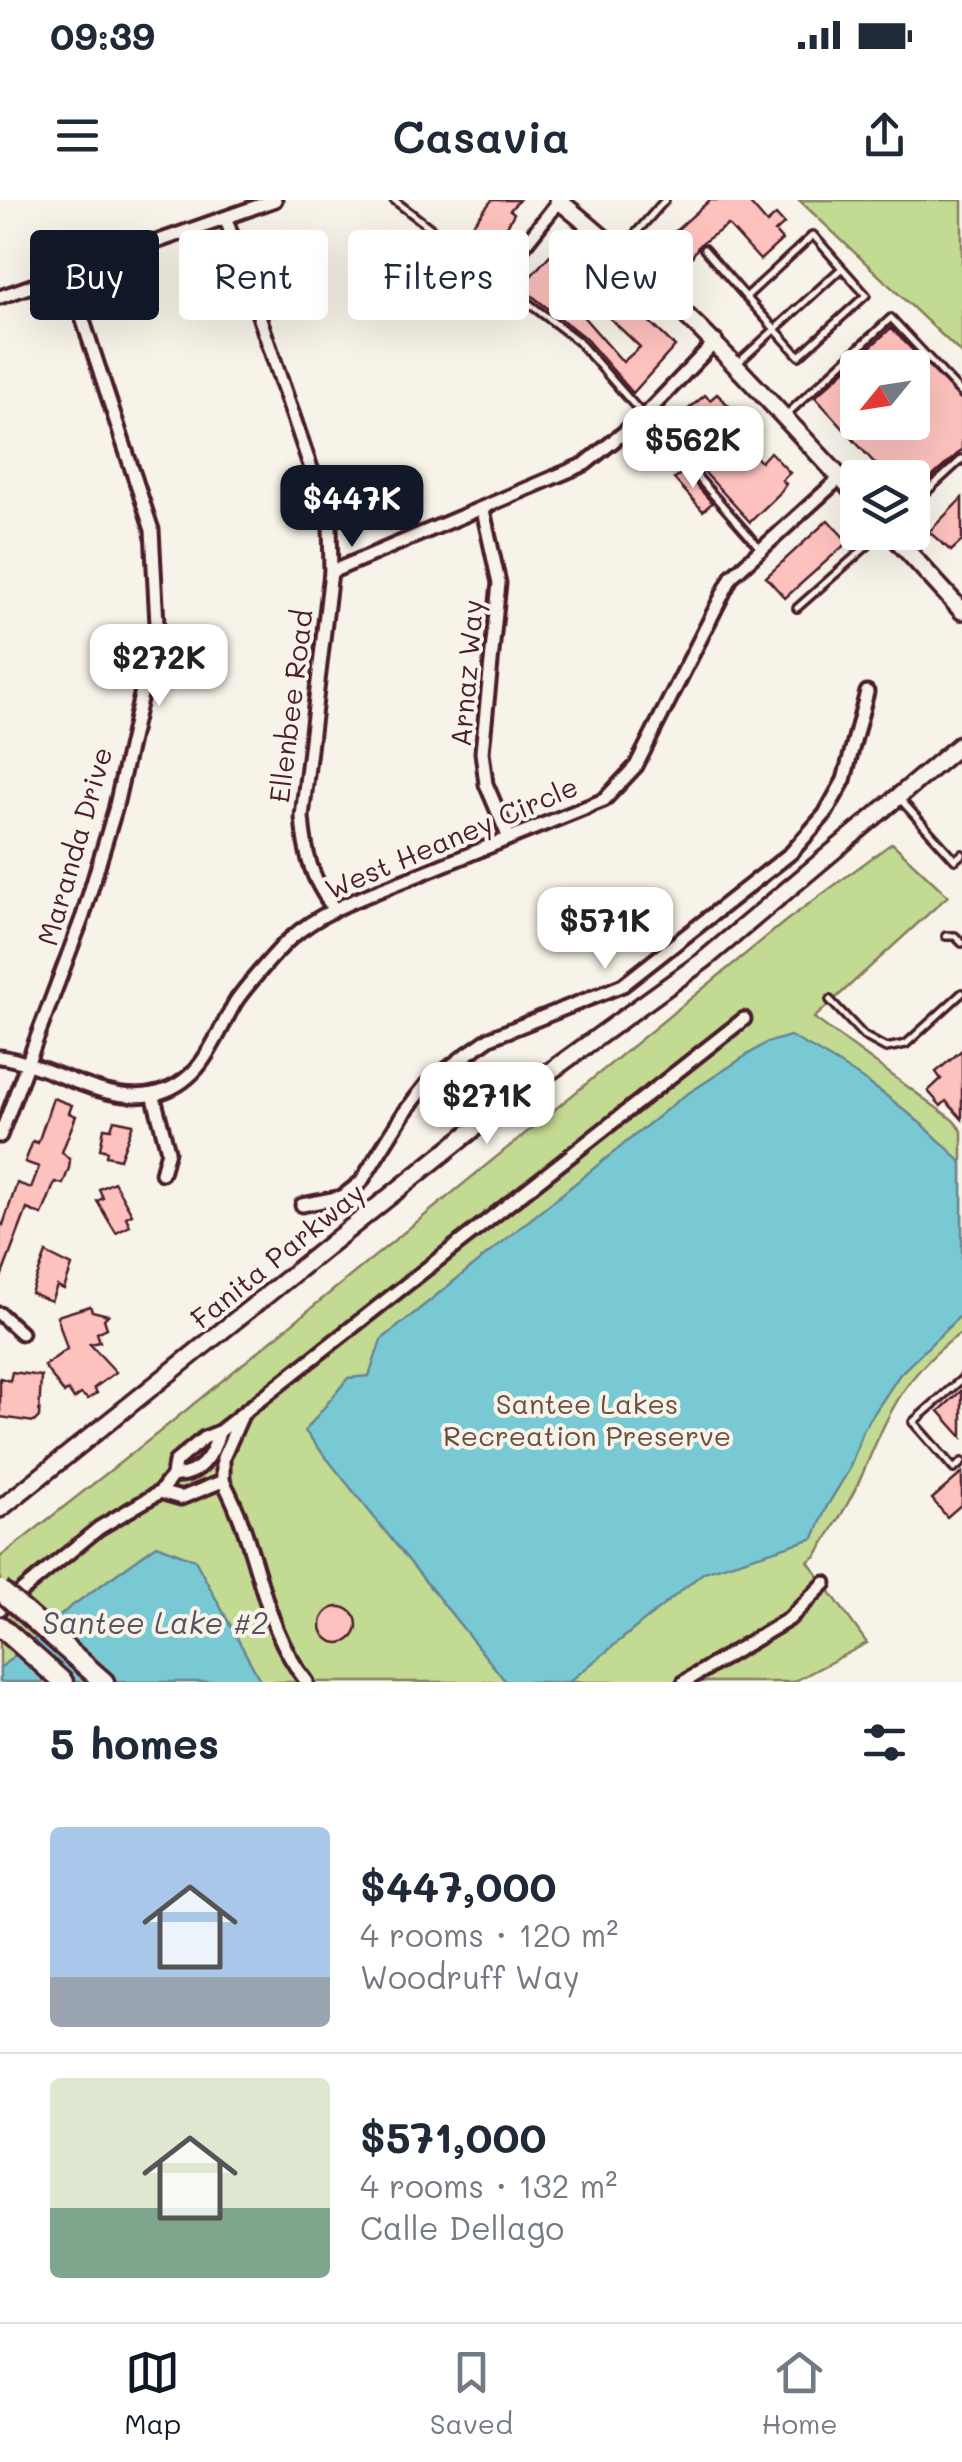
<!DOCTYPE html>
<meta charset="utf-8">
<style>
body{margin:0;font-family:Mali,sans-serif;background:#f6f6f7;color:#1f2937;height:100vh;display:flex;flex-direction:column;font-size:38px;white-space:nowrap}
*{box-sizing:border-box;margin:0}
p{font-size:32px;color:#747a83}
.icon{flex:none;width:55px;height:55px;fill:none;stroke:currentColor;stroke-width:2;stroke-linecap:round;stroke-linejoin:round}
.map{position:relative;height:1482px;overflow:hidden}
.drawer{display:flex;flex-direction:column;background:#fff;flex:1}
.drawer>*{flex:none}
.hud{position:absolute;left:30px;top:30px;width:902px;height:90px;display:flex;gap:20px}
.needle{width:65px;rotate:240deg}
.tools{position:absolute;left:840px;top:150px;display:grid;gap:20px}
.tools a{display:grid;place-items:center;width:90px;height:90px;border-radius:10px;background:#fff;box-shadow:0 10px 40px #0002;font-size:50px}
.price{position:absolute;translate:-50% -85px;padding:0 22px;border-radius:20px;background:#fff;color:#222;font-size:32px;line-height:65px;filter:drop-shadow(0 2px 5px #0008)}
.price::after{content:'';position:absolute;left:50%;top:60px;width:30px;height:22px;margin-left:-15px;background:inherit;clip-path:polygon(0 0,100% 0,50% 100%)}
.price.current{background:#111827;color:#fff}
ul{padding:0;list-style:none}
li{display:flex;align-items:center;gap:30px;height:250px;padding:0 50px}
li+li{border-top:2px solid #e0e1e3}
li span{display:grid;place-items:center;flex:none;width:280px;height:200px;border-radius:10px;color:#555}
li>.icon{margin-inline-start:auto}
span .icon{width:120px;height:120px;fill:#fffc;stroke-width:1}
li b{font-size:42px}
h2{display:flex;justify-content:space-between;align-items:center;height:120px;padding:0 50px;font-size:42px}
.pill{padding:0 35px;border-radius:10px;background:#fff;box-shadow:0 10px 40px #0002;font-size:35px;line-height:90px}
.pill.current{background:#111827;color:#fff}
.status{display:flex;justify-content:space-between;align-items:center;height:70px;padding:0 50px;background:#fff;direction:ltr}
.status svg{height:28px;fill:currentColor}
header{display:flex;justify-content:space-between;align-items:center;height:130px;padding:0 50px;background:#fff;font-size:45px;font-weight:600}
.dock{display:flex;justify-content:space-around;align-items:center;height:140px;border-top:2px solid #e0e1e3;background:#fff;font-size:28px;color:#747a83}
.dock a{display:grid;justify-items:center;gap:5px}
.dock .current{color:#111827}
.map>svg:first-child{display:block}
.green{fill:#c2da91;stroke:#867c5e;stroke-width:2.5}
.water{fill:#79c9d5;stroke:#668591;stroke-width:2.5}
.building{fill:#fec2be;stroke:#4a1f2b;stroke-width:2.5;fill-rule:evenodd}
.lines{fill:none;stroke-linecap:round;stroke-linejoin:round}
.lane-casing{stroke:#4a1f2b;stroke-width:12}
.street-casing{stroke:#4a1f2b;stroke-width:19}
.secondary-casing{stroke:#4a1f2b;stroke-width:22}
.primary-casing{stroke:#4a1f2b;stroke-width:25}
.lane{stroke:#f7f3e8;stroke-width:5}
.street{stroke:#f7f3e8;stroke-width:11}
.secondary{stroke:#f7f3e8;stroke-width:15}
.primary{stroke:#f7f3e8;stroke-width:18}
.primary-bridge-casing{stroke:#4a1f2b;stroke-width:25;stroke-linecap:butt}
.primary-bridge{stroke:#f7f3e8;stroke-width:18}
.labels{text-anchor:middle;dominant-baseline:central;stroke-width:8;stroke-linejoin:round;paint-order:stroke}
.street-label{font-size:28px;fill:#4a1f2b;stroke:#f7f3e8}
.park-label{font-size:28px;fill:#684e44;stroke:#f7f3e8}
.water-label{font-size:30px;font-style:italic;fill:#58525e;stroke:#f7f3e8}
</style>
<div class="status"><b>09:39</b><svg viewBox="0 0 49 12"><path d="M0 12V9h3v3zM5 12V6h3v6zM10 12V3h3v9zM15 12V0h3v12zM26 1h20v11H26zM47 4h2v5h-2z"/></svg></div>
<header><svg class="icon" aria-label="menu" viewBox="0 0 24 24"><path d="M4 6h16M4 12h16M4 18h16"/></svg>Casavia<svg class="icon" aria-label="share" viewBox="0 0 24 24"><path d="M12 15V3M7 8l5-5 5 5M5 13v7h14v-7"/></svg></header>
<div class="map">
<svg width="962" height="1482" viewBox="0 0 962 1482">
<rect width="100%" height="100%" fill="#f7f3e8"/>
<filter id="ink" filterUnits="userSpaceOnUse"><feTurbulence type="fractalNoise" baseFrequency=".01" numOctaves="2"/><feDisplacementMap in="SourceGraphic" scale="20" xChannelSelector="R" yChannelSelector="G"/><feConvolveMatrix kernelMatrix="1 2 1 2 8 2 1 2 1" color-interpolation-filters="sRGB"/></filter>
<g filter="url(#ink)">
<g class="green">
<path d="M799,0H962V154Z"/>
<path d="M892,643L948,696L814,818L953,920L962,931V1132C904,1174 889,1212 862,1275C850,1303 832,1330 816,1356L808,1361L867,1443L793,1482H0V1357L158,1233L787,720Z"/>
</g>
<g class="water">
<path d="M790,836C856,871 911,909 962,963V1114L900,1174L863,1230L849,1270L827,1306L814,1338L704,1372L569,1482H506L305,1231L348,1178L369,1176L381,1140L681,898L766,843Z"/>
<path d="M157,1345L195,1360L261,1482H0V1468L69,1408Z"/>
</g>
<g class="building">
<path d="M492,0H519L510,10L514,13L504,32L484,56L462,38Z"/>
<path d="M710,0H747L767,23L776,15L784,24L775,32L782,40L760,60L728,25L699,45L692,57L671,35Z"/>
<path d="M570,46L675,146L633,193L585,138L521,87L549,56L558,49L563,53ZM578,88L640,147L623,162L567,98Z"/>
<path d="M891,128L962,200V250L912,295V278H888L815,197ZM858,168H912V222H858Z"/>
<path d="M717,194L734,211L724,221L742,242L761,262L770,252L790,273L782,280L786,284L780,293L750,322L665,229L705,195L710,200Z"/>
<path d="M684,271L712,303L703,311L674,279Z"/>
<path d="M962,298V341L951,351L929,332Z"/>
<path d="M828,320L848,342L785,398L766,377Z"/>
<path d="M962,850V919L946,901L941,906L928,891L941,879L936,872Z"/>
<path d="M53,898L72,905L69,913L76,916L62,952L70,960L69,968L63,984L55,982L42,1015L27,1009L0,1080V1023L3,1025L17,983L31,988L39,967L25,962L33,941L38,943Z"/>
<path d="M114,920L133,924L120,959L106,956L107,951L100,949L104,928L111,929Z"/>
<path d="M114,982L132,1014L126,1017L130,1026L116,1033L97,1001L103,998L99,989Z"/>
<path d="M46,1053L72,1066L64,1089L57,1086L51,1101L31,1093Z"/>
<path d="M90,1106L92,1111L108,1115L104,1119L107,1128L97,1133L100,1142L90,1144L116,1172L94,1188L97,1193L88,1199L81,1194L74,1199L68,1190L64,1193L44,1166L67,1149L57,1116Z"/>
<path d="M12,1172L41,1176L39,1217L34,1222L0,1217V1178L10,1181Z"/>
<path d="M962,1190V1237L939,1211Z"/>
<path d="M962,1273V1304L947,1317L932,1299Z"/>
<circle cx="339" cy="1425" r="18"/>
</g>
<g class="lines">
<defs>
<g id="lane">
<path d="M394,0L578,141L759,347"/>
<path d="M704,49L746,97"/>
<path d="M621,50L665,0"/>
<path d="M738,163L842,68L866,95L799,156L746,97L813,35L842,68"/>
<path d="M787,214L891,118L962,194"/>
<path d="M912,305L962,259"/>
<path d="M797,408L883,332"/>
<path d="M900,599L955,660L962,654"/>
<path d="M946,736H955L962,743"/>
<path d="M830,800L864,836L886,848L906,844L962,793"/>
<path d="M962,1179L913,1222L954,1269L962,1262"/>
</g>
<g id="street">
<path d="M226,19L330,324L331,372L302,617C305,655 311,678 334,709"/>
<path d="M0,97L275,0"/>
<path d="M467,108L496,81L559,1"/>
<path d="M483,310L499,383L482,552L486,584L509,638"/>
<path d="M331,372L585,264L642,218L716,141"/>
<path d="M0,857C50,864 103,905 154,894C203,883 214,838 236,801C244,789 279,748 291,738C325,708 372,694 413,677C477,651 541,626 604,600L636,566L732,376L840,278"/>
<path d="M463,857L501,907"/>
<path d="M153,894L168,951L162,973"/>
<path d="M0,936L83,716L115,610L157,424L152,330L68,75"/>
<path d="M302,1005L342,997L361,982L404,913L426,885L463,857L490,838L623,785L791,653L825,614L844,580L867,492"/>
<path d="M0,1114L21,1133"/>
<path d="M173,1275C200,1277 213,1255 219,1232"/>
<path d="M223,1281V1258L242,1215"/>
<path d="M160,1292L181,1298L223,1281C260,1348 260,1424 307,1482"/>
<path d="M0,1409L99,1328L160,1292L173,1275L175,1262L204,1238L219,1232L744,819"/>
<path d="M684,1482L789,1419L825,1383"/>
</g>
<g id="secondary">
<path d="M558,0C669,89 761,192 858,297"/>
<path d="M890,332L962,411"/>
<path d="M0,1309L501,907L704,760L962,543"/>
</g>
<g id="primary">
<path d="M0,1426L63,1482"/>
<path d="M62,1445L104,1482"/>
</g>
</defs>
<use href="#lane" class="lane-casing"/>
<use href="#street" class="street-casing"/>
<use href="#secondary" class="secondary-casing"/>
<use href="#primary" class="primary-casing"/>
<use href="#lane" class="lane"/>
<use href="#street" class="street"/>
<use href="#secondary" class="secondary"/>
<use href="#primary" class="primary"/>
<defs>
<path id="primary-bridge" d="M0,1390L62,1445"/>
</defs>
<use href="#primary-bridge" class="primary-bridge-casing"/>
<use href="#primary-bridge" class="primary-bridge"/>
</g>
</g>
<g class="labels">
<g class="street-label">
<text transform="translate(466 473) rotate(-85)">Arnaz Way</text>
<text transform="translate(290 506) rotate(-83)">Ellenbee Road</text>
<text transform="translate(451 637) rotate(-23)">West Heaney Circle</text>
<text transform="translate(74 646) rotate(-74)">Maranda Drive</text>
<text transform="translate(277 1055) rotate(-39)">Fanita Parkway</text>
</g>
<g class="park-label">
<text x="587" y="1203">Santee Lakes<tspan x="587" dy="32">Recreation Preserve</tspan></text>
</g>
<g class="water-label">
<text x="155" y="1422">Santee Lake #2</text>
</g>
</g>
</svg>
<div class="tools">
<a><svg class="needle" viewBox="-14 -14 28 28"><path d="M0-13l5 13h-10z" fill="#e53935"/><path d="M0 13l5-13h-10z" fill="#747a83"/></svg></a>
<a><svg class="icon" aria-label="layers" viewBox="0 0 24 24"><path d="M12 4l9 5-9 5-9-5zM3 14l9 5 9-5"/></svg></a>
</div>
<b class="price" style="left:693px;top:291px">$562K</b>
<b class="price current" style="left:352px;top:350px">$447K</b>
<b class="price" style="left:159px;top:509px">$272K</b>
<b class="price" style="left:605px;top:772px">$571K</b>
<b class="price" style="left:487px;top:947px">$271K</b>
<div class="hud">
<a class="pill current">Buy</a>
<a class="pill">Rent</a>
<a class="pill">Filters</a>
<a class="pill">New</a>
</div>
</div>
<section class="drawer">
<h2>5 homes<svg class="icon" aria-label="filters" viewBox="0 0 24 24"><path d="M4 7h16M4 17h16"/><circle cx="9" cy="7" r="2"/><circle cx="15" cy="17" r="2"/></svg></h2>
<ul>
<li><span style="background:linear-gradient(#a9c7e8 75%,#9aa5b1 0)"><svg class="icon" aria-label="home" viewBox="0 0 24 24"><path d="M3 11l9-7 9 7M6 9v11h12V9"/></svg></span><div><b>$447,000</b><p>4 rooms · 120 m²</p><p>Woodruff Way</p></div></li>
<li><span style="background:linear-gradient(#dfe7d0 65%,#7fa58c 0)"><svg class="icon" aria-label="home" viewBox="0 0 24 24"><path d="M3 11l9-7 9 7M6 9v11h12V9"/></svg></span><div><b>$571,000</b><p>4 rooms · 132 m²</p><p>Calle Dellago</p></div></li>
</ul>
</section>
<nav class="dock">
<a class="current"><svg class="icon" aria-label="map" viewBox="0 0 24 24"><path d="M3 6l6-2 6 2 6-2v14l-6 2-6-2-6 2zM9 4v14M15 6v14"/></svg>Map</a>
<a><svg class="icon" aria-label="saved" viewBox="0 0 24 24"><path d="M7 4h10v16l-5-4-5 4z"/></svg>Saved</a>
<a><svg class="icon" aria-label="home" viewBox="0 0 24 24"><path d="M3 11l9-7 9 7M6 9v11h12V9"/></svg>Home</a>
</nav>
